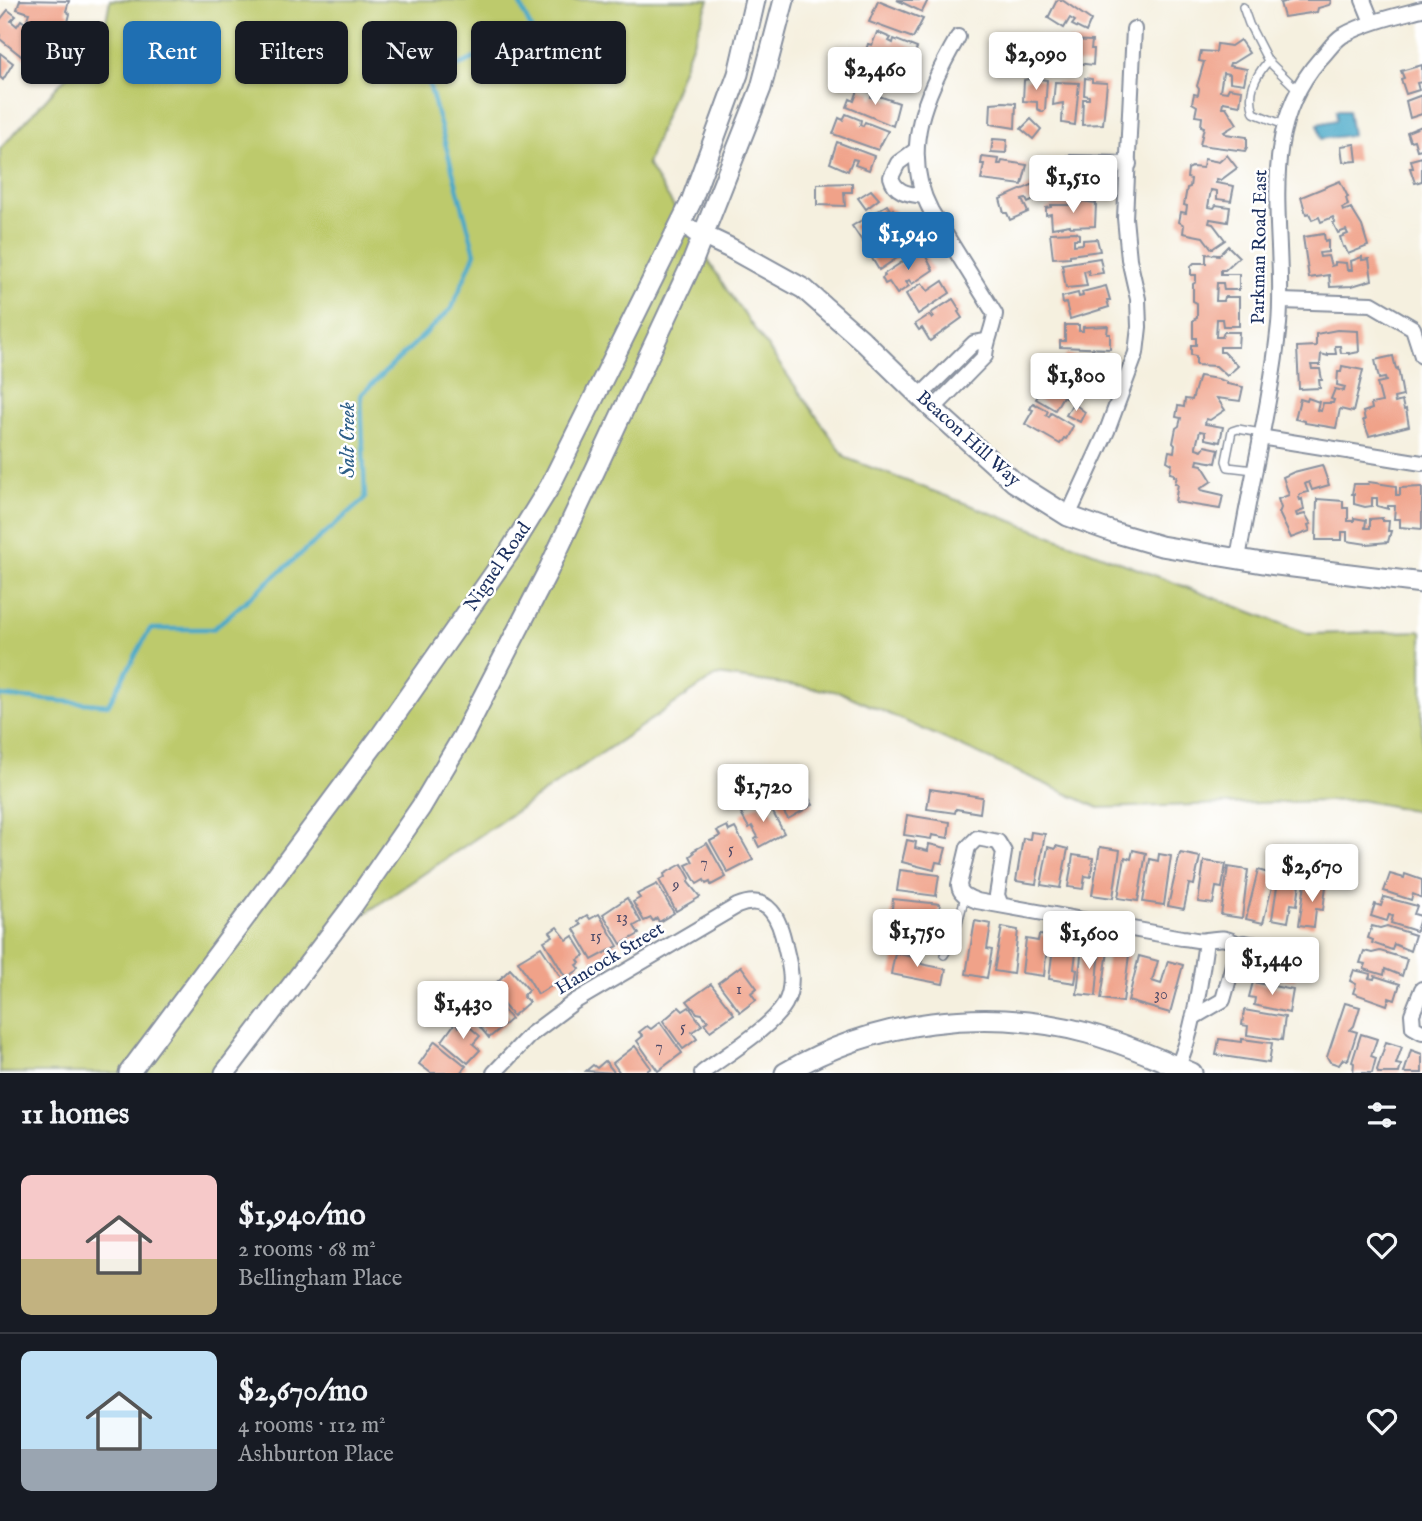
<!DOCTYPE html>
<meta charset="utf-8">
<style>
body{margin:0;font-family:"IM FELL English",serif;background:#20242c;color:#f1f3f6;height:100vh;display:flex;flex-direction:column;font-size:26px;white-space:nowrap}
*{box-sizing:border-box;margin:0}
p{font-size:23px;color:#9ea1a6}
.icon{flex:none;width:38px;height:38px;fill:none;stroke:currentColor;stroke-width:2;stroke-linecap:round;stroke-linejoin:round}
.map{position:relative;height:1073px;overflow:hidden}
.sheet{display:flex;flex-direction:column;background:#171b24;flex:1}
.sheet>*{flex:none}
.hud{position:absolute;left:21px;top:21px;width:700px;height:63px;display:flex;gap:14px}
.price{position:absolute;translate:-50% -60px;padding:0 16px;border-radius:7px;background:#fff;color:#222;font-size:23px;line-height:46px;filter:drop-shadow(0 2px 4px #0008)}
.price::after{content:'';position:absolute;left:50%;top:42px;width:21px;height:16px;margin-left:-10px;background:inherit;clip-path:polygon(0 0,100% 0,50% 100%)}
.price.on{background:#1f6fb2;color:#fff}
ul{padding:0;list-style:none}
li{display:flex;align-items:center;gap:21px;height:175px;padding:0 21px}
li+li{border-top:2px solid #363941}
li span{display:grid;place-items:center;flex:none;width:196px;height:140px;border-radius:10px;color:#555}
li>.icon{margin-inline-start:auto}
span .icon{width:84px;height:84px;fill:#fffc;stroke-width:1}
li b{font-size:30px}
h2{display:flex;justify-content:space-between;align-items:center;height:84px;padding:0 21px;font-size:30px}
.tag{padding:0 24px;border-radius:10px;background:#171b24;box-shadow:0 2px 5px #0004;font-size:24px;line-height:63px}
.tag.on{background:#1f6fb2;color:#fff}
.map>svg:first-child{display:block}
.green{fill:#bdca6c;stroke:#6c7c65;stroke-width:2}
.water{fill:#47a8c7;stroke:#316c92;stroke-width:2}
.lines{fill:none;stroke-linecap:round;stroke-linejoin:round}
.stream{stroke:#47a8c7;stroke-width:4.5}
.building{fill:#f0a289}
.lane-casing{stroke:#88909e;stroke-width:10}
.street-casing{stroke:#88909e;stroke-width:18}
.secondary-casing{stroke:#88909e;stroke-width:23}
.lane{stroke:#fff;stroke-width:7}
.street{stroke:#fff;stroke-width:14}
.secondary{stroke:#fff;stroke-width:19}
.labels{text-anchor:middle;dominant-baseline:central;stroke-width:5;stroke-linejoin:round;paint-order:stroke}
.number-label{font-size:16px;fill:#504c69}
.street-label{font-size:19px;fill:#1b2f5e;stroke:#fff}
.water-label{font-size:21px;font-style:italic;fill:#2d5f88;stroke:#fff}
</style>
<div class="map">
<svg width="1422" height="1073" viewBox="0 0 1422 1073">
<rect width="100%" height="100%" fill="#fff"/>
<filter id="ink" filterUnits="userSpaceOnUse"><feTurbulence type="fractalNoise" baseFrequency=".0143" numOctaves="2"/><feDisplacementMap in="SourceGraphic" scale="14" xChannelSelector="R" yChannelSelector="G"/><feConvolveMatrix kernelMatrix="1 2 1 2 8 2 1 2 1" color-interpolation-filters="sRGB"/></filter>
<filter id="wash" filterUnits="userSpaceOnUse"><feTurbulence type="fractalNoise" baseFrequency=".00686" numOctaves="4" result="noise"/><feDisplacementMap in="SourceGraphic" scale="28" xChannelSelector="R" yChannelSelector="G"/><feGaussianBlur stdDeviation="1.57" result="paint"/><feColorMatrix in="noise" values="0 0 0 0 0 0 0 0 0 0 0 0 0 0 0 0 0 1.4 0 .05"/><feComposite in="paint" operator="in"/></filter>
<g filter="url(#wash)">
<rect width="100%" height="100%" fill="#f5f0df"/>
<path class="green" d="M110,0H709L647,164L727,290L846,458L1309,634L1422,631V812L1360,800L1099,808L840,692L717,675L326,940L212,1073H0V149L103,37Z"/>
<path class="water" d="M1336,110H1348L1352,135L1321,139L1318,124L1337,120Z"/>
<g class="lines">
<path class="stream" d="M0,696L108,705L150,629H213L365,499L361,395L452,308L475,253L428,80L532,31L518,0"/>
</g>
<g id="blocks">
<g class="building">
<path d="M20,0L69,1L66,11L70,14L67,26L53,23L52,26L27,19L29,13L17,9Z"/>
<path d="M897,0H928L922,12Z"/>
<path d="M1057,0H1062L1091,20L1086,32L1072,25L1075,21L1070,18L1064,28L1048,18Z"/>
<path d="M1292,0H1330L1331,2L1329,5L1318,8L1317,12L1284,17L1280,3Z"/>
<path d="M878,1L923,19L913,38L869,22Z"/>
<path d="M8,10L16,16L11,21L17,26L21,20L42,36L37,42L39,43L25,59L0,39V20Z"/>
<path d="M877,32L891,38L889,41L893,43L894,39L917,48L914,55L917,57L911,71L866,50L868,44L872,45Z"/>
<path d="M1049,39L1063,40V44H1067V40L1092,41L1091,49H1094L1093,65L1044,59V52L1048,53Z"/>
<path d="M1240,40L1249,53L1233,63H1230L1229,66L1247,69L1244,84L1230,82V74L1223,73L1220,91L1227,92L1229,88L1242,90L1240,105L1223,102L1222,107H1226L1237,124L1224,132L1226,134L1247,137V147L1245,151L1200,145L1204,127L1201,126L1202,117L1195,116L1197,106L1192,103L1194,94L1198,95L1199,89L1197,86L1204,62L1199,61L1201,51L1216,52L1217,44L1231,46Z"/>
<path d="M0,53L13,63L3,80L0,77Z"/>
<path d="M873,61L910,76L904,89L887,82L884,90L866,82L869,76L867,74Z"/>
<path d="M1422,65V82L1417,83L1419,90L1406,94L1401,79L1404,78L1401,71Z"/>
<path d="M1033,78L1047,80L1045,110L1043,112L1037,109V102L1023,101L1024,80Z"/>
<path d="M1085,78L1092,79V82L1107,83L1103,124L1082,125L1083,99H1089V96L1084,95Z"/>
<path d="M1055,82L1079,83L1075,125L1062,123L1063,103L1053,105Z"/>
<path d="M859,88L872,93L871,97L874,98L876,95L899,103L893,126L847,107L850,99L854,101Z"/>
<path d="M1422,95V114L1410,118L1406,101Z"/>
<path d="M1003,102L1016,103L1015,128L990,124L991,103Z"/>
<path d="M846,114L861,120L860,125L863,126L865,122L888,131L878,150L833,134L839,118L843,120Z"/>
<path d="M1031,119L1041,129L1033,139L1021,129Z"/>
<path d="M1422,126V149L1417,150L1414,140L1410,141L1407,132Z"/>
<path d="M993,139L1007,140L1006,153L991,152Z"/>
<path d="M837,142L874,156L869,170L855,165L857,160L853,159L848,171L830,163Z"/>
<path d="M1355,144L1357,161L1343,162L1341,146Z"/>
<path d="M1227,155L1237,168L1221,180L1217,179L1216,183L1234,186L1231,201L1217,199V191L1211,190L1208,207L1214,208L1216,205L1230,207L1228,222L1210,219L1209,223L1213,224L1225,240L1212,249L1203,237L1183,233L1184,225L1179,222L1181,212L1186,213L1187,206L1184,205L1187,188L1190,187L1191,179L1187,178L1188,169L1192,167L1203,168L1204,159L1219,162Z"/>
<path d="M982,157L999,159L998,164H1001L1002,161L1027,165L1022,185L981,180L984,164H981Z"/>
<path d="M1422,157V181L1415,183L1410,168H1413L1411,160Z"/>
<path d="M1340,181L1348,197L1346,198L1348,205L1342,208L1343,211L1351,208L1362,226L1368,246L1348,254L1345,247H1343L1340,237L1348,234L1346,230L1338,233L1333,223L1335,222L1333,217L1321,222L1319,217L1312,220L1309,213L1306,214L1301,197Z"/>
<path d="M852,183V192H844L845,206L817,205V184Z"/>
<path d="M1034,184L1040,197L1028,203L1026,199L1022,200L1028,212L1010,220L1007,213H1004L1000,199Z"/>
<path d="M871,190L879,199L866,209L858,198Z"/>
<path d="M1081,201L1096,203L1095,226L1070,227V225L1052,228L1051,214L1046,215V208L1051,207V205H1075V203H1081Z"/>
<path d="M887,205L891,211L893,209L901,220L879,235L876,231L874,233L877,237L865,245L852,226Z"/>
<path d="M906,224L915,236L903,244L895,232Z"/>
<path d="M1075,232L1079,234V239H1074V245L1083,244V240L1097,239L1100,251L1070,255V257L1053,258L1050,233Z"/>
<path d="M1324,234L1325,241L1328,240V252L1319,253L1320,257L1328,256L1331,266L1335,265V262L1346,263L1347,270H1352L1351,261L1362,257V260L1369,259L1372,280L1352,286L1330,287L1329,275L1309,278L1303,237Z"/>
<path d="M883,239L892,252L898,248L903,254L879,270L867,250Z"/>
<path d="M1228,246L1239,257L1225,270H1221V274H1239V290H1224L1223,283H1217L1216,301H1223L1224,297H1239V326H1223L1222,319H1217L1216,337H1222L1224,332H1239L1238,347H1220V352H1224L1238,366L1227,376L1216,366L1196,365V356L1191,355V345H1196V338H1193V320L1197,318V303L1193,301V284L1196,282V275H1191V266L1194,263H1206V254L1219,255Z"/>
<path d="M922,249L933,270L912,284L909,280L906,282L909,286L897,294L889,282L885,284L882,278L885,276L884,274Z"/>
<path d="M1100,258L1103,273L1089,275L1088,270L1084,271L1087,286L1066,288L1062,264Z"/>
<path d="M943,281L950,293L918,314L906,294L922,283L928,291Z"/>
<path d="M1106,286L1110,300H1107L1109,307L1070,319L1066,303L1063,304L1062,297L1078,293L1079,297L1083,296L1082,292Z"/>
<path d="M953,299L960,310L958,312L962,318L930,341L922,328L919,330L915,324L929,315L932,319L934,317L931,313Z"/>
<path d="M1065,325H1079V331H1083V327L1108,326L1107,334H1110V349L1060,347V341H1065Z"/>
<path d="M1337,330L1358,331L1359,352L1349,354V353H1341L1340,346H1335L1336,354H1328V356L1321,354L1320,365H1311L1312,369H1320L1322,380H1319L1320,388L1299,389L1297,347L1316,346V334Z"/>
<path d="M1066,354L1106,366L1101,379L1083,374L1081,384L1060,378Z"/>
<path d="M1393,356L1396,369L1398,368L1403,396L1394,398L1395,403L1402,401L1404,410L1406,409L1409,426L1369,436L1363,420H1365L1363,412L1372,409L1371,404L1382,402L1377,383L1386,381L1385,378L1379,379L1375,360Z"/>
<path d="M1342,366L1363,370L1353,412L1340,409L1336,428L1305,423V421L1295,419L1300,399L1307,401L1308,398L1319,402L1317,410L1321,411L1323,403H1333L1334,400L1331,399L1335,389L1344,391L1345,387L1337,385L1338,372H1341Z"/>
<path d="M1199,376L1218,379L1227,382V384L1243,387L1240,401L1217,398L1225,410L1210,420L1206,419L1205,424L1223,427L1220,442L1205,439V432L1200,431L1196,446V448L1202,450L1205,446L1219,449L1216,463L1198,460L1197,464L1202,465L1212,481L1200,489L1201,490L1223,495L1220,509L1175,502L1178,484L1175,483L1177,477L1174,476V474L1170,473L1172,464L1167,461L1169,451L1174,452L1175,445L1173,443L1176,428L1179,426L1181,418L1176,417L1178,406L1184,407L1185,399L1192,400Z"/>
<path d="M1048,378L1074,392L1069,400L1063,396L1055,410L1036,399Z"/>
<path d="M1033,403L1048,411L1046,415L1049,417L1051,413L1073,426L1066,439L1064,438L1060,444L1025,424L1033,410L1030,409Z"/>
<path d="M1073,403L1085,412L1080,422L1066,415Z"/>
<path d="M1322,465L1329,485L1312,490L1309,482L1305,484L1308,492L1300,494L1299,497L1300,500L1302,499L1304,510L1296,513L1297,516L1305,514L1311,524L1308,525L1310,531L1291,538L1279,513L1281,508L1278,499L1289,495L1283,477L1294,472Z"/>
<path d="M1369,482L1396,486V495H1400V488L1422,487V529L1400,527V519H1394L1395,506H1388V509L1377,506V498H1372V506L1365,507L1354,504V494H1352L1354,484H1368Z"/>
<path d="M1317,499L1343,501V508H1348V521H1354V518L1366,520L1365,528H1370V519L1382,518V521H1389L1388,531H1391L1388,542L1367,544L1347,541V532H1342V540H1316Z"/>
<path d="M786,771L789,776L794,773L813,805L788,819L769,787L779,781L776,777Z"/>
<path d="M930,789L982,797L980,813L956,809L955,813L927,809Z"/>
<path d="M759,804L763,811L770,807L784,833L759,847L755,839L758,837L752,826L749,828L741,814Z"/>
<path d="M907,815L950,822L948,838L932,835L931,839L904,835Z"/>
<path d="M727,826L729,831L735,828L753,860L728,873L710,841L720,836L717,831Z"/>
<path d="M1031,832L1045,834L1036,884L1016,881L1023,838L1030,839Z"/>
<path d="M907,840L916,842L915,848L928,851L929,844L946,848L942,863L936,862L934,870L902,862Z"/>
<path d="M707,843L726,877L711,885L710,882L706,884L704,880L697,884L686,865L693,862L690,856L694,853L693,851Z"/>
<path d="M1056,846L1068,849L1060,888L1041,885L1048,847L1055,849Z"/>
<path d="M1100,847L1120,850L1113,898L1092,895Z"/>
<path d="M1133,850L1146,853L1138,901L1118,898L1125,857L1131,859Z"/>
<path d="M1180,853L1200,857L1194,885L1189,884L1184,909L1168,906Z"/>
<path d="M1159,854L1171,856L1164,905L1143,902L1150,859L1158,861Z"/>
<path d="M1073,855L1093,858L1091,877L1085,876L1083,889L1068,887Z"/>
<path d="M1204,861L1226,864L1222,888L1216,887L1213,904L1198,902Z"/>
<path d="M682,864L690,878L688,882L700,897L676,911L659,880L665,877L664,874Z"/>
<path d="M1228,867L1248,870L1242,918L1221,915Z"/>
<path d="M900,870L939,875L936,896L897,891Z"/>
<path d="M1258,870L1275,875L1263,923L1246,919Z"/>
<path d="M1390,874L1404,878L1405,874L1422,880V898L1413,894L1411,900L1384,891Z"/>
<path d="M1278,880L1300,883L1297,905L1291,904L1288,922L1272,919Z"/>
<path d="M1305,883L1326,886L1323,910L1316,909L1314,927L1299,925Z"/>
<path d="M657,884L674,913L659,922L657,918L653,921L651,918L644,921L633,902L640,898L637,894Z"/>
<path d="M1384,897L1417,906L1414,914L1421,916L1416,931L1391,923L1393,916L1389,915L1387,921L1371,916L1375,904L1381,906Z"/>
<path d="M627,898L641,922L634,926L639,934L621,944L603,914Z"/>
<path d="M893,899L940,904L938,924L891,919Z"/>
<path d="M599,914L618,946L592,960L574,929L581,925L578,921L587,915L590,919Z"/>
<path d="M975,921L991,924L987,949L992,950L987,978L966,974Z"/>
<path d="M894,923L935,931L931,948L926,947L925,953L889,946Z"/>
<path d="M1372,926L1380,928L1387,926L1415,935L1410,951L1394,944L1392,950L1372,943L1373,940L1368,938Z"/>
<path d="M557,927L567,940L573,936L585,955L578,960L580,963L577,965L580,969L566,978L544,941L553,936L550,932Z"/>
<path d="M1002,927L1018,930L1013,974L994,971Z"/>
<path d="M1039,935L1048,936L1044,976L1022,973L1026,939L1038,941Z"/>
<path d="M1054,940L1077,944L1074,969L1077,970L1075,983L1049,979Z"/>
<path d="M1082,946L1100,948L1096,996L1077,994Z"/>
<path d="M541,947L562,979L538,994L518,961Z"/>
<path d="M1108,951L1129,955L1123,1002L1101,999Z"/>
<path d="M1364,951L1372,953L1380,951L1407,959L1402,976L1385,969L1384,975L1364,969L1366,964L1360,963Z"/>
<path d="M895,953L922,959L921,964L946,969L943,984L891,974Z"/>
<path d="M1258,955L1297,959L1295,980L1272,978L1273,971L1256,969Z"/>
<path d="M1139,956L1158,961L1152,981L1161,984L1168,961L1183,965L1170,1013L1128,1001Z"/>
<path d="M741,966L757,988L751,993L756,1000L740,1012L718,983Z"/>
<path d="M510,969L529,990L523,996L529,1002L513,1016L490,989Z"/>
<path d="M1354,970L1371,974L1369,978L1374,979L1375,976L1400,984L1395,1000L1389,998L1387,1005L1353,993L1356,984L1350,981Z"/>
<path d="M1253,982L1293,990L1289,1013L1254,1005L1255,998L1249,997Z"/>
<path d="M711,984L734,1014L710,1031L704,1023L708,1021L702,1014L697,1013L687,1001Z"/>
<path d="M487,991L511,1019L489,1038L466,1010L471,1005L468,1001L475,995L479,998Z"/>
<path d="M1345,1003L1360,1007L1354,1026L1350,1030L1357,1032L1348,1060L1343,1059L1339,1065L1330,1062L1327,1057Z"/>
<path d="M679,1007L683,1011L689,1007L702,1025L692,1032L697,1039L683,1049L663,1021Z"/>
<path d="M1244,1010L1285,1017L1282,1040L1247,1035L1248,1026L1242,1025Z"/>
<path d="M463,1021L480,1036L473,1044L480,1050L468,1063L442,1041L455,1023L459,1027Z"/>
<path d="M660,1022L682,1053L658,1071L637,1041L643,1036L639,1032L647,1026L651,1029Z"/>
<path d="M1361,1034L1377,1039L1371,1056L1376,1058L1372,1073H1353L1354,1063L1352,1062Z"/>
<path d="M1219,1039L1242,1042V1039L1272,1043L1269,1063L1216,1055Z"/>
<path d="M435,1041L466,1066L460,1073H431L419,1064Z"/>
<path d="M1386,1042L1402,1047L1396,1064L1401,1065L1399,1073H1378L1377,1070Z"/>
<path d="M635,1046L651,1068L644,1073H620L613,1063Z"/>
<path d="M1411,1050L1422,1054V1073H1404Z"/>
<path d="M605,1061L615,1073L586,1071L593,1065L597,1068Z"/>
</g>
</g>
</g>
<g filter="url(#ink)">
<use href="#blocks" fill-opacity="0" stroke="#88909e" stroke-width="2"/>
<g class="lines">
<defs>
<g id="lane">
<path d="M1243,7L1249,24L1268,61L1298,90"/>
<path d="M1268,61C1255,77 1247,92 1254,113L1284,125"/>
<path d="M1254,470L1228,467L1226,461L1232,431L1238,429L1261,433"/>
<path d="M1234,941L1244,939L1302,948"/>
<path d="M944,955L954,939L965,896"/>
</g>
<g id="street">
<path d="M1363,0L1372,22"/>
<path d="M916,150L898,163L891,177C895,193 909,194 923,196"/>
<path d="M1070,163L1129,164"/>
<path d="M1281,301L1372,304L1413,328L1422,356"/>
<path d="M920,396L974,343L986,341"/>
<path d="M933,409L985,356C986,341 993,329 995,314L931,211C899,150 926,92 958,37"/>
<path d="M1260,437L1422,463"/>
<path d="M1068,516L1107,431L1136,353L1139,327L1138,299L1129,259L1125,218L1134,29"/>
<path d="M1238,559C1251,480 1271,403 1279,324C1287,233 1253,135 1320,59C1327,52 1334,41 1342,36C1367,22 1395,16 1422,9"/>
<path d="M1001,905L997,895L1004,852L998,842L977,838L968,847L959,885C960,895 968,897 977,901L1182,938C1189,938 1199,942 1206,940C1218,939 1222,936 1234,942L1237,951L1223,1000L1194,1017"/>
<path d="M1422,989L1412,1014L1413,1027L1422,1032"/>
<path d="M494,1073L530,1035L574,1002L737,906C770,892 780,921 785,946C790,966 795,985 785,1004C771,1028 724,1056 702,1073"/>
<path d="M1175,1073C1194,1032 1200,985 1206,941"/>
</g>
<g id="secondary">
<path d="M694,231L730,248L804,289L862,340L933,409L1014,482L1068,516L1113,532L1161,546L1269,564L1422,583"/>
<path d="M129,1073L379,738L508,554L550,486L691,202L738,74L755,0"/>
<path d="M225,1073L351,908L421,807L463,736L548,571L692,263L761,88L784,0"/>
<path d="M785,1073C874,1020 987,1006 1087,1033C1123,1043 1158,1058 1192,1073"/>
</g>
</defs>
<use href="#lane" class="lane-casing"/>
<use href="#street" class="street-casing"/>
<use href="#secondary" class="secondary-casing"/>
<use href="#lane" class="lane"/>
<use href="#street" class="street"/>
<use href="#secondary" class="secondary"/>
</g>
</g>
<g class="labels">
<g class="number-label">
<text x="731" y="850">5</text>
<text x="704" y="863">7</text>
<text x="676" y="886">9</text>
<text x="622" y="918">13</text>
<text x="596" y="937">15</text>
<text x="739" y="990">1</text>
<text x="1161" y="995">30</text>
<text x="683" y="1028">5</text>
<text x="659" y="1047">7</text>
</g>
<g class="street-label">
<text transform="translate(1260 247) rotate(-89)">Parkman Road East</text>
<text transform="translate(968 439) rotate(42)">Beacon Hill Way</text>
<text transform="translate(498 567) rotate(-56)">Niguel Road</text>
<text transform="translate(610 959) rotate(-31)">Hancock Street</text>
</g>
<g class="water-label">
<text transform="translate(348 440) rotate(-90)">Salt Creek</text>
</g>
</g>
</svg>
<b class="price" style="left:1036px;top:92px">$2,090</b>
<b class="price" style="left:875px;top:107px">$2,460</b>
<b class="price" style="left:1073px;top:215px">$1,510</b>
<b class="price on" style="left:908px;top:272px">$1,940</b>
<b class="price" style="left:1076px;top:413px">$1,800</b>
<b class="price" style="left:763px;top:824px">$1,720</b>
<b class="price" style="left:1312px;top:904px">$2,670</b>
<b class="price" style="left:917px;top:969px">$1,750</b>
<b class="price" style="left:1089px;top:971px">$1,600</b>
<b class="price" style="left:1272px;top:997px">$1,440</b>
<b class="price" style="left:463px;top:1041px">$1,430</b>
<div class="hud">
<a class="tag">Buy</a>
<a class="tag on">Rent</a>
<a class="tag">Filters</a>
<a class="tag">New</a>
<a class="tag">Apartment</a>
</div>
</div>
<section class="sheet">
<h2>11 homes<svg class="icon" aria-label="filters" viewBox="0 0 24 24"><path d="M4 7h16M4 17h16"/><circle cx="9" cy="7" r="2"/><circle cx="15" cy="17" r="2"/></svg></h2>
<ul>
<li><span style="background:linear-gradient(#f6c9c9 60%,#c2b280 0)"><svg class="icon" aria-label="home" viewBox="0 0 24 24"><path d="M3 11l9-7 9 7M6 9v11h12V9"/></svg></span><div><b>$1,940/mo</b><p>2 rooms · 68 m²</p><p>Bellingham Place</p></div><svg class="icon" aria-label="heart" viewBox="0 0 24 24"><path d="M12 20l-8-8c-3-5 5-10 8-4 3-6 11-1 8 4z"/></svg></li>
<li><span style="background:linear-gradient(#bfe0f5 70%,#9aa5b1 0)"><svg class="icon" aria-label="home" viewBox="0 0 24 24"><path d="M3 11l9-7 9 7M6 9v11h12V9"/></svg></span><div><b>$2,670/mo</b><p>4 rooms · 112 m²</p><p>Ashburton Place</p></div><svg class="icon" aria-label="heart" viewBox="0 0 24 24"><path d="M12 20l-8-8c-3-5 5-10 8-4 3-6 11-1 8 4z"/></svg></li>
</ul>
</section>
